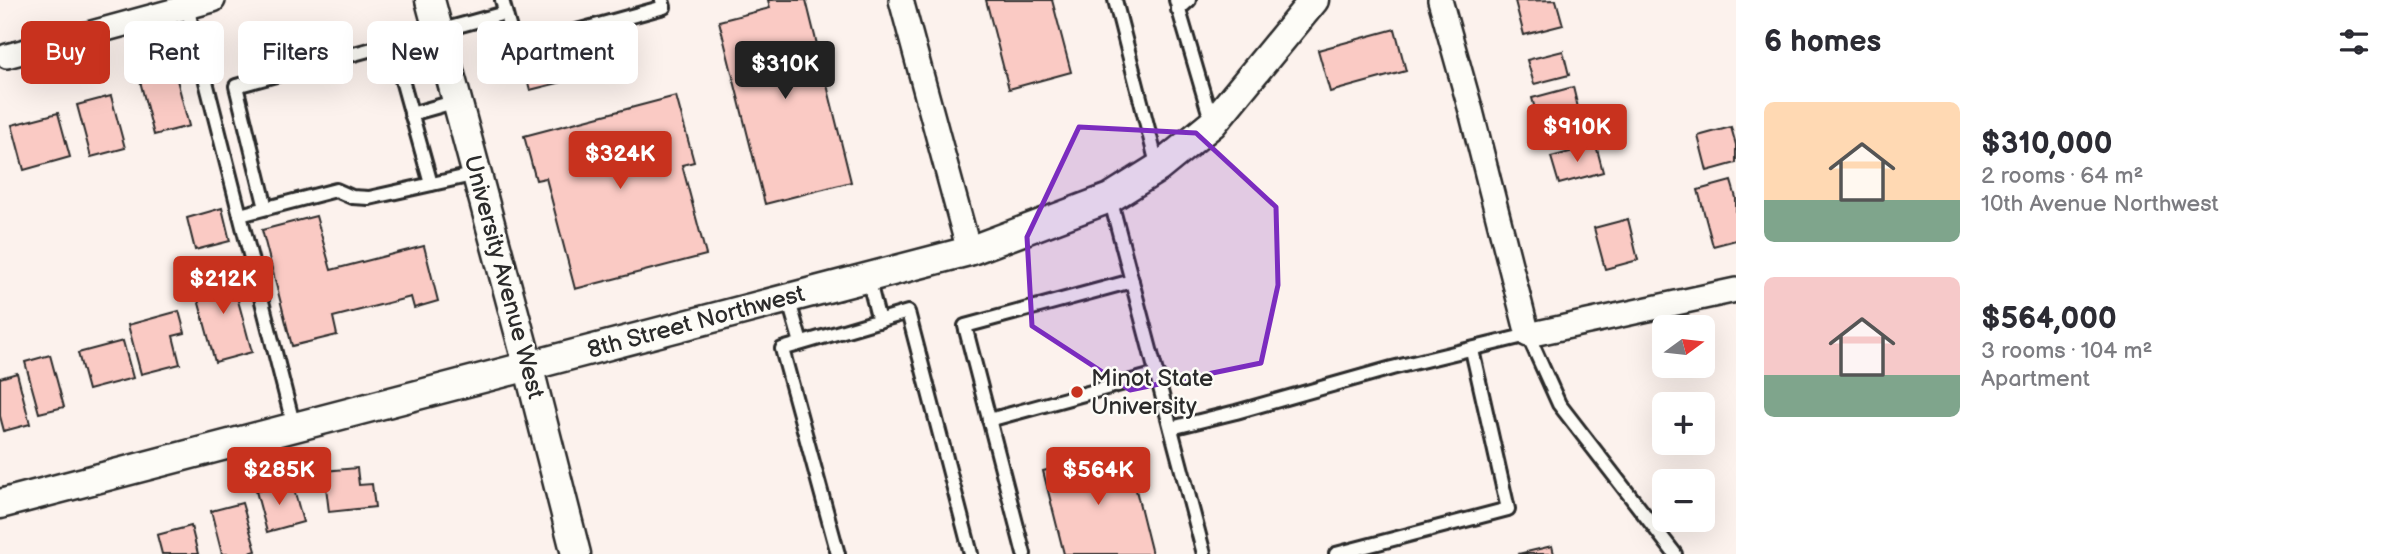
<!DOCTYPE html>
<meta charset="utf-8">
<style>
body{margin:0;font-family:"Balsamiq Sans",sans-serif;background:#f7f7f7;color:#2b2b33;height:100vh;display:flex;flex-direction:column;font-size:26px;white-space:nowrap}
*{box-sizing:border-box;margin:0}
p{font-size:23px;color:#7c7c81}
.icon{flex:none;width:38px;height:38px;fill:none;stroke:currentColor;stroke-width:2;stroke-linecap:round;stroke-linejoin:round}
.map{position:relative;flex:1;overflow:hidden}
.details{display:flex;flex-direction:column;background:#fff;width:665px}
.details>*{flex:none}
.guide{position:absolute;left:21px;top:21px;width:665px;height:63px;display:flex;gap:14px}
.needle{width:46px;rotate:75deg}
.tools{position:absolute;left:1652px;top:315px;display:grid;gap:14px}
.tools a{display:grid;place-items:center;width:63px;height:63px;border-radius:10px;background:#fff;box-shadow:0 7px 28px #0002;font-size:35px}
.price{position:absolute;translate:-50% -60px;padding:0 16px;border-radius:7px;background:#c8321e;color:#fff;font-size:23px;line-height:46px;filter:drop-shadow(0 2px 4px #0008)}
.price::after{content:'';position:absolute;left:50%;top:42px;width:21px;height:16px;margin-left:-10px;background:inherit;clip-path:polygon(0 0,100% 0,50% 100%)}
.price.on{background:#222;color:#fff}
ul{padding:0;list-style:none}
li{display:flex;align-items:center;gap:21px;height:175px;padding:0 28px}
li span{display:grid;place-items:center;flex:none;width:196px;height:140px;border-radius:10px;color:#555}
li>.icon{margin-inline-start:auto}
span .icon{width:84px;height:84px;fill:#fffc;stroke-width:1}
li b{font-size:30px}
h2{display:flex;justify-content:space-between;align-items:center;height:84px;padding:0 28px;font-size:30px}
.tag{padding:0 24px;border-radius:10px;background:#fff;box-shadow:0 7px 28px #0002;font-size:24px;line-height:63px}
.tag.on{background:#c8321e;color:#fff}
main{display:flex;flex:1;min-height:0}
.map>svg:first-child{display:block}
.building{fill:#facac4;stroke:#2b2b2b;stroke-width:2}
.lines{fill:none;stroke-linecap:round;stroke-linejoin:round}
.service-casing{stroke:#2b2b2b;stroke-width:18}
.minor-casing{stroke:#2b2b2b;stroke-width:28}
.tertiary-casing{stroke:#2b2b2b;stroke-width:33}
.service{stroke:#fdfcf7;stroke-width:12}
.minor{stroke:#fdfcf7;stroke-width:23}
.tertiary{stroke:#fdfcf7;stroke-width:28}
.marked{fill:#7b2cbf;fill-opacity:0.2;stroke:#7b2cbf;stroke-width:5;stroke-linejoin:round}
.poi-dot{fill:#c8321e;stroke:#fdfcf7;stroke-width:2.5}
.labels{text-anchor:middle;dominant-baseline:central;stroke-width:5;stroke-linejoin:round;paint-order:stroke}
.street-label{font-size:24px;fill:#2b2b2b;stroke:#fdfcf7}
.poi-label{font-size:24px;fill:#2b2b2b;stroke:#fdfcf7;text-anchor:start}
</style>
<main>
<div class="map">
<svg width="1736" height="554" viewBox="0 0 1736 554">
<rect width="100%" height="100%" fill="#fcf2ed"/>
<filter id="ink" filterUnits="userSpaceOnUse"><feTurbulence type="fractalNoise" baseFrequency=".0143" numOctaves="2"/><feDisplacementMap in="SourceGraphic" scale="14" xChannelSelector="R" yChannelSelector="G"/><feConvolveMatrix kernelMatrix="1 2 1 2 8 2 1 2 1" color-interpolation-filters="sRGB"/></filter>
<g filter="url(#ink)">
<g class="building">
<path d="M768,0H806L851,182L765,204L719,21L770,8Z"/>
<path d="M986,0H1052L1071,72L1009,89Z"/>
<path d="M1556,0L1563,25L1524,35L1515,1Z"/>
<path d="M1395,29L1406,71L1330,92L1318,50Z"/>
<path d="M564,42L574,79L530,90L520,54Z"/>
<path d="M1563,51L1569,75L1534,84L1527,60Z"/>
<path d="M175,72L189,126L154,135L140,81Z"/>
<path d="M1573,87L1581,120L1541,131L1532,98Z"/>
<path d="M111,96L125,148L91,157L77,105Z"/>
<path d="M676,96L694,162L682,165L706,255L575,289L546,178L536,180L524,136Z"/>
<path d="M58,113L70,157L24,170L12,125Z"/>
<path d="M1731,127L1736,145V163L1707,171L1698,136Z"/>
<path d="M1596,145L1603,172L1559,184L1551,157Z"/>
<path d="M1731,181L1736,198V240L1713,246L1698,190Z"/>
<path d="M222,208L230,241L195,250L187,218Z"/>
<path d="M316,216L331,270L424,246L438,301L414,308L411,297L333,317L337,335L292,346L262,230Z"/>
<path d="M1628,219L1638,260L1605,269L1594,228Z"/>
<path d="M230,271L252,352L215,362L193,281Z"/>
<path d="M179,311L185,333L173,336L180,364L141,374L128,325Z"/>
<path d="M123,341L133,378L88,390L78,353Z"/>
<path d="M50,355L64,407L39,413L25,362Z"/>
<path d="M17,373L30,424L4,431L0,416V378Z"/>
<path d="M1126,450L1152,554H1064L1043,471Z"/>
<path d="M357,468L359,485L372,484L375,507L329,512L324,471Z"/>
<path d="M292,482L303,522L267,532L256,491Z"/>
<path d="M242,503L256,551L246,554H222L211,511Z"/>
<path d="M191,526L198,554H162L157,535Z"/>
<path d="M1552,546L1554,554H1518Z"/>
</g>
<g class="lines">
<defs>
<g id="service">
<path d="M502,0L515,48L664,7L662,0"/>
<path d="M1115,0L1158,168"/>
<path d="M1176,0L1212,123"/>
<path d="M187,7L294,427"/>
<path d="M1178,10L1189,0"/>
<path d="M392,44L431,184"/>
<path d="M411,114L457,101"/>
<path d="M1110,198L1204,554"/>
<path d="M266,208L236,86L505,13"/>
<path d="M240,215L336,190L352,197L369,198L477,174"/>
<path d="M868,278L879,321"/>
<path d="M788,298L801,343"/>
<path d="M989,420L1157,374"/>
<path d="M1171,428L1236,412L1392,368L1528,335L1559,404L1675,554"/>
<path d="M838,554L782,349L908,312L971,554"/>
<path d="M1024,554L965,326L1132,281"/>
<path d="M1336,554L1508,509L1472,350"/>
</g>
<g id="minor">
<path d="M901,0L969,251"/>
<path d="M1440,0L1471,111L1528,335L1736,290"/>
<path d="M7,56L213,0"/>
</g>
<g id="tertiary">
<path d="M430,0L528,365L576,554"/>
<path d="M0,504L969,251L1110,198L1158,168L1212,124L1314,0"/>
</g>
</defs>
<use href="#service" class="service-casing"/>
<use href="#minor" class="minor-casing"/>
<use href="#tertiary" class="tertiary-casing"/>
<use href="#service" class="service"/>
<use href="#minor" class="minor"/>
<use href="#tertiary" class="tertiary"/>
</g>
</g>
<path class="marked" d="M1079,127L1196,133L1276,207L1278,285L1261,363L1130,390L1032,326L1027,237Z"/>
<circle class="poi-dot" cx="1077" cy="392" r="7"/>
<g class="labels">
<g class="street-label">
<text transform="translate(504 277) rotate(75)">University Avenue West</text>
<text transform="translate(696 322) rotate(-15)">8th Street Northwest</text>
</g>
<g class="poi-label">
<text x="1091" y="378">Minot State<tspan x="1091" dy="28">University</tspan></text>
</g>
</g>
</svg>
<div class="tools">
<a><svg class="needle" viewBox="-14 -14 28 28"><path d="M0-13l5 13h-10z" fill="#e53935"/><path d="M0 13l5-13h-10z" fill="#7c7c81"/></svg></a>
<a>+</a>
<a>−</a>
</div>
<b class="price on" style="left:785px;top:101px">$310K</b>
<b class="price" style="left:1577px;top:164px">$910K</b>
<b class="price" style="left:620px;top:191px">$324K</b>
<b class="price" style="left:223px;top:316px">$212K</b>
<b class="price" style="left:279px;top:507px">$285K</b>
<b class="price" style="left:1098px;top:507px">$564K</b>
<div class="guide">
<a class="tag on">Buy</a>
<a class="tag">Rent</a>
<a class="tag">Filters</a>
<a class="tag">New</a>
<a class="tag">Apartment</a>
</div>
</div>
<section class="details">
<h2>6 homes<svg class="icon" aria-label="filters" viewBox="0 0 24 24"><path d="M4 7h16M4 17h16"/><circle cx="9" cy="7" r="2"/><circle cx="15" cy="17" r="2"/></svg></h2>
<ul>
<li><span style="background:linear-gradient(#ffd9b3 70%,#7fa58c 0)"><svg class="icon" aria-label="home" viewBox="0 0 24 24"><path d="M3 11l9-7 9 7M6 9v11h12V9"/></svg></span><div><b>$310,000</b><p>2 rooms · 64 m²</p><p>10th Avenue Northwest</p></div></li>
<li><span style="background:linear-gradient(#f6c9c9 70%,#7fa58c 0)"><svg class="icon" aria-label="home" viewBox="0 0 24 24"><path d="M3 11l9-7 9 7M6 9v11h12V9"/></svg></span><div><b>$564,000</b><p>3 rooms · 104 m²</p><p>Apartment</p></div></li>
</ul>
</section>
</main>
